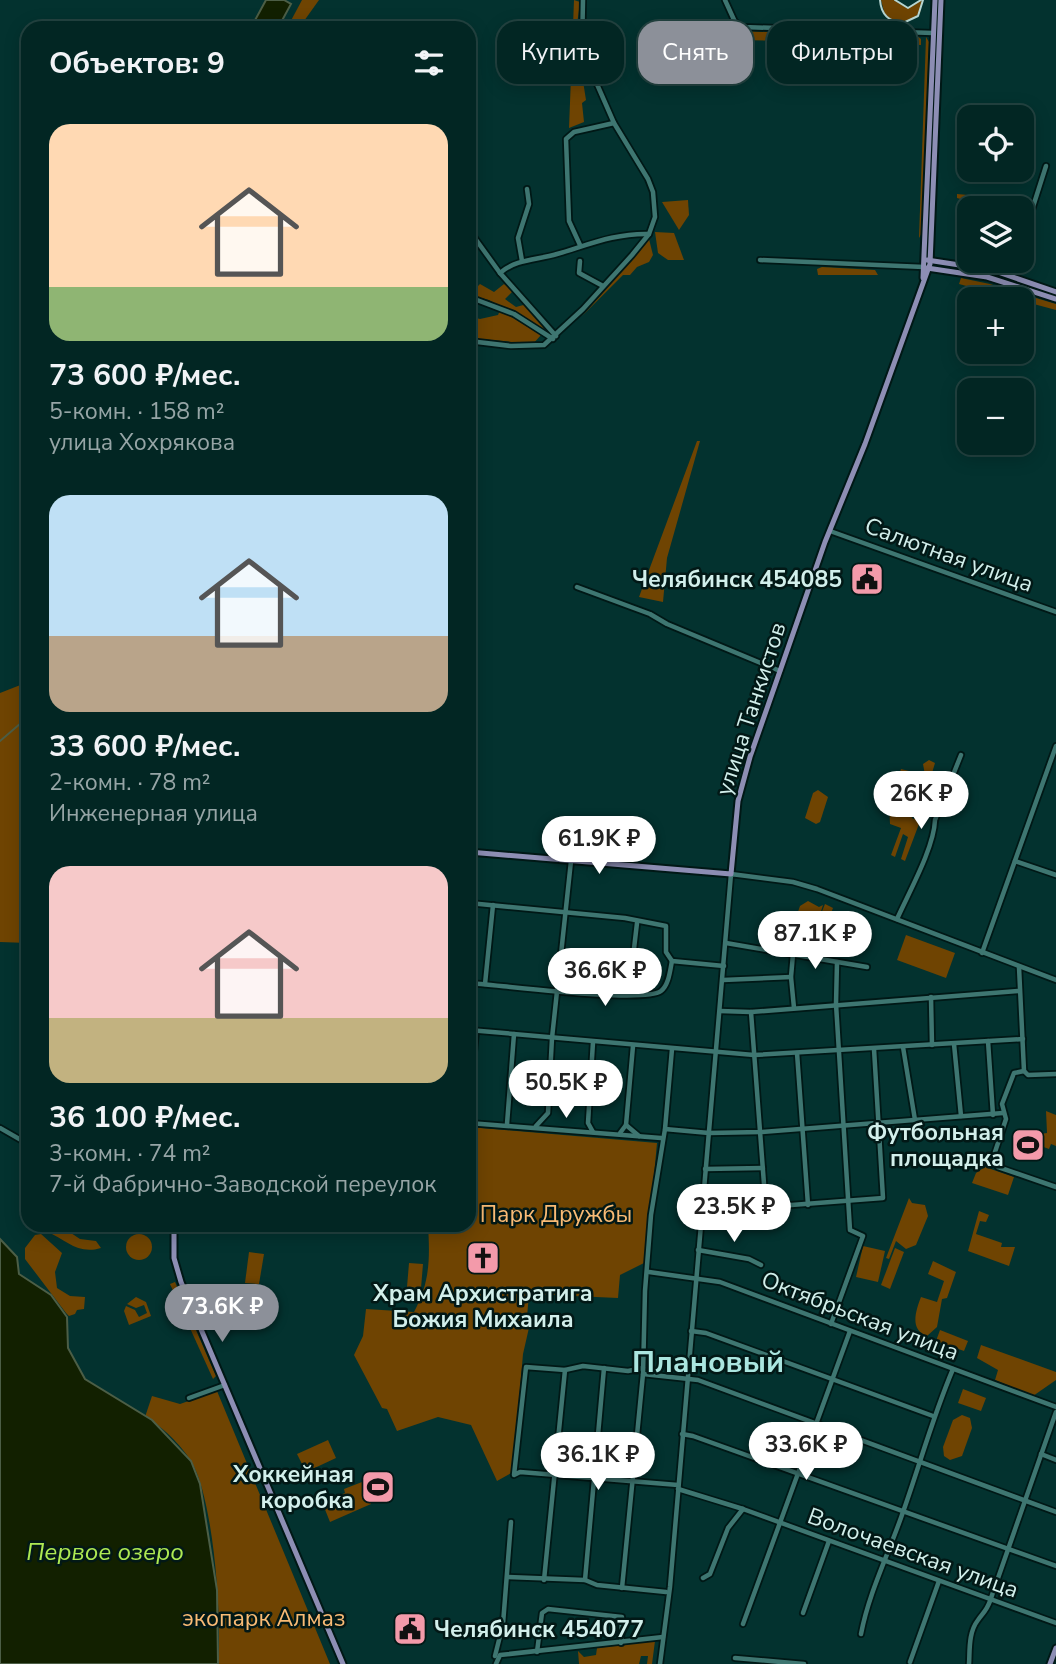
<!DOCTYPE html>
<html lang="ru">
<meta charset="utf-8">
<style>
body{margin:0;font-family:"Nunito Sans",sans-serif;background:#103230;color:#f1f3f6;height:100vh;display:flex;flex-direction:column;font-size:26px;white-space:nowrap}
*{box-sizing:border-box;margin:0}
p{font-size:23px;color:#96a5a6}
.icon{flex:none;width:38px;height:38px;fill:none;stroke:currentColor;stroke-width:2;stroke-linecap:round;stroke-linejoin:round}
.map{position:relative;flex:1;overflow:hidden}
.panel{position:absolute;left:21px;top:21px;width:455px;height:1211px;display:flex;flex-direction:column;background:#022623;border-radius:21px;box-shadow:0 4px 18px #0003,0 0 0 2px #234341}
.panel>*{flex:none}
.guide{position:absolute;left:497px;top:21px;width:453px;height:63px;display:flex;gap:14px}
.fabs{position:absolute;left:957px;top:105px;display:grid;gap:14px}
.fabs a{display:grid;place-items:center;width:77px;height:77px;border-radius:14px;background:#022623;box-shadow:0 4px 18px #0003,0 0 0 2px #234341;font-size:35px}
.price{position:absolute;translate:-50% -60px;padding:0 16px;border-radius:24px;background:#fff;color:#222;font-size:23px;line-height:46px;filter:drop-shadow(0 2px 4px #0008)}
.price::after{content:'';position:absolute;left:50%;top:42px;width:21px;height:16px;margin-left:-10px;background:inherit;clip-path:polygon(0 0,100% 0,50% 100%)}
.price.selected{background:#8c9099;color:#fff}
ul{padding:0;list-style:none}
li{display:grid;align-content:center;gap:14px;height:371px;padding:0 28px}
li span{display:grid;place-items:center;height:217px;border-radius:21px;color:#555}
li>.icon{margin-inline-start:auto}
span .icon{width:126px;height:126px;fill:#fffc;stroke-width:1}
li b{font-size:30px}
h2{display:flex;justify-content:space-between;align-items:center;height:84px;padding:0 28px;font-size:30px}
.chip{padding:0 24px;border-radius:21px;background:#022623;box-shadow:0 4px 18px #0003,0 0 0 2px #234341;font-size:24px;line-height:63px}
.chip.selected{background:#8c9099;color:#fff}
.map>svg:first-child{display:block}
.green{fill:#6f4402}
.water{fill:#122000;stroke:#4c5e46;stroke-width:2}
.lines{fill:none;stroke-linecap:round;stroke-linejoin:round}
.stream{stroke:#4c5e46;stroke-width:2}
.minor-casing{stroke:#001816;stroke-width:8}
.major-casing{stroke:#001816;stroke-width:9}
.minor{stroke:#3e7671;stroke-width:4.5}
.major{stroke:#8d8eb4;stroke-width:5}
.tram{stroke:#b6d5d1;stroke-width:2}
.labels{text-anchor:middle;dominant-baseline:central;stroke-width:5;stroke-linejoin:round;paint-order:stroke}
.street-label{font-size:23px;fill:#d2efeb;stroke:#021816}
.poi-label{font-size:23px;font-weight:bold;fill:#d2efeb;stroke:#021816;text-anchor:end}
.park-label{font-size:23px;fill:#f9bb75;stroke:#021816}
.water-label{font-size:24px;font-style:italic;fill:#aee953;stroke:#021816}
.district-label{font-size:30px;font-weight:bold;fill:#abe6e0;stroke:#021816}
</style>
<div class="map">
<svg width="1056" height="1664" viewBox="0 0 1056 1664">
<rect width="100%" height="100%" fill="#03322f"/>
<g class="green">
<path d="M302,0H319L299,28H287Z"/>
<path d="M574,0L580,2L575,40L583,59L580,62L586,100L582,103L584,122L569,128Z"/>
<path d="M881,0H894L907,8L922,0L920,13L910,20L896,22L885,15Z"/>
<path d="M739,31L792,33V41L739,40Z"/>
<path d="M798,33L916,35L921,39V45L826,43L825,39L798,38Z"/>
<path d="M926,37L929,42L922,233L919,238Z"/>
<path d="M957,194L1025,200L1014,201L1012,208H997L993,202L984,201L982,204L976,199L971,202L957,198Z"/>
<path d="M688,200L689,215L679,230L662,202Z"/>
<path d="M655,232L674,233L684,260H668L658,253Z"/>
<path d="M649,239L653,255L649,262L637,267L630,275H623L582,316Z"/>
<path d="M822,267L875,270L878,275H818L817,269Z"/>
<path d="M961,278L990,284L1056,304V310L959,284Z"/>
<path d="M480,284L494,292L504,284L513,291L505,299L516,307L527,304L547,328L543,332L489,300L469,295Z"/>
<path d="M500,310L541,335L533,344L469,338V316L480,319L498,315Z"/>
<path d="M697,441H700L667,558L663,602L639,597Z"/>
<path d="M28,682V943L0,942V693Z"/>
<path d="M929,760L935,763L924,800L909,814L913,819L918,818L919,824L905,861L901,859L908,837L903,834L895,857L891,855L901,828L890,824L889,804L901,769L925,775L923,764Z"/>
<path d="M818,790L828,797L820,822L816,824L805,818L813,793Z"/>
<path d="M808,901L819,907L823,905L817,924L825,904L833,908L825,929L816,926L808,949L805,946L794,944L790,935L800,906Z"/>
<path d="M906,935L955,953L946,978L897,960Z"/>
<path d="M1046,1111L1056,1115V1146L1051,1144L1049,1149L1038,1145L1040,1134L1047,1133Z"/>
<path d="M469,1127L657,1143L646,1262L620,1275L618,1298L529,1294L527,1317L531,1319L523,1354L513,1472L497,1481L471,1425L438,1417L397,1431L387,1409L382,1408L354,1355L363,1336L366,1309L414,1312C430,1282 430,1259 428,1225H469Z"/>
<path d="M985,1167L1014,1177L1008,1195L972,1183L976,1173Z"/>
<path d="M909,1198L912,1203L925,1205L928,1216L916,1245L906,1249L896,1241L889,1259L886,1258Z"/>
<path d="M979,1211L989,1215L986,1222L980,1221L976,1234L1002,1243L1001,1247H1015L1009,1266L968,1251Z"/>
<path d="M49,1225H59L80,1239L96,1241L101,1248C78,1255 66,1240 48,1232Z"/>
<path d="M41,1234L62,1253L55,1272L57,1288L70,1296L85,1297L84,1309L77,1310L75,1314L69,1316L66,1313L25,1259V1248L35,1235Z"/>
<circle cx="139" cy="1247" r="13"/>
<path d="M863,1246L885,1251L878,1282L856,1277Z"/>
<path d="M895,1248L904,1252L890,1289L881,1285Z"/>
<path d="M249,1252L264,1254L259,1284L245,1283Z"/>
<path d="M933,1261L956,1272L947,1298L942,1299L937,1327L927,1336C909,1330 916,1310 921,1297L937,1302L944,1281L928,1274Z"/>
<path d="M409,1263L423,1264L421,1288L407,1287Z"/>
<path d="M175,1282L216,1376L213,1379L170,1284Z"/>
<path d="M136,1297L146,1302L151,1316L129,1325L124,1311L126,1306L135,1310L139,1317L147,1313L144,1305L136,1308L127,1304Z"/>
<path d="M940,1330L968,1341L964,1351L936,1341Z"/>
<path d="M981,1345L1056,1372V1380L1033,1396L995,1380L998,1370L977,1358Z"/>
<path d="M963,1389L986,1398L981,1411L958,1403Z"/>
<path d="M217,1391L330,1664H218C222,1619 214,1499 191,1461C181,1445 161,1425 145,1417L152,1396L180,1404Z"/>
<path d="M962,1415L970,1418L972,1428L962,1456L950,1460L944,1456L943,1447L953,1420Z"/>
<path d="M328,1440L336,1458L306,1472L297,1454Z"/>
<path d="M362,1482L371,1504L330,1522L324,1507L339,1501L338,1496L345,1493L344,1489Z"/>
<path d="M655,1641L652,1664H647L648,1656H641L639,1664H579L578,1651L584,1657L596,1655L597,1648Z"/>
</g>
<g class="water">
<path d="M266,0H284L291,4L278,28H265L254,22Z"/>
<path d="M0,1239L17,1257L19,1274L51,1295L67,1317L68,1348L85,1379L152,1420L191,1461L200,1484L217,1590L218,1664H0Z"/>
</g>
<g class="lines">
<path class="stream" d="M0,741L28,717"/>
<defs>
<g id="minor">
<path d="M725,0L735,22L743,27L933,33"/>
<path d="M469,230L500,273L556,336"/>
<path d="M1022,241L1046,166"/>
<path d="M580,245L569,221L566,139L574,132L614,123"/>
<path d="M760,260L924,267"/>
<path d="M522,261L518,238L529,204L527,189"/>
<path d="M580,261L579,273L603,286"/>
<path d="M500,273C516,259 537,260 557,254C588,245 615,233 649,234"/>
<path d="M1011,276L1016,261"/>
<path d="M469,297L514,314L553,339"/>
<path d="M469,341L511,346L544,345L583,309L632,255L649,234L655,217L653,192L648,179L614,123L582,50L583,0"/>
<path d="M830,531L1056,612"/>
<path d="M577,587L650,614L667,624L780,671"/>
<path d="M1015,861L1056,875"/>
<path d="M469,903L625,918L666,926V952L672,961"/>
<path d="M897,919C909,892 934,848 935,820L961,755"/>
<path d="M726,943L867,967"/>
<path d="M982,953L1056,746"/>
<path d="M793,954L791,977L794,1008"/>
<path d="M1019,967L1024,1071"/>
<path d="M723,980L791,977"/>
<path d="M469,983C500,985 643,1004 661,991C669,985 670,970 672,961L724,966"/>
<path d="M485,984L493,905"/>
<path d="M635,994L630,983L637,923"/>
<path d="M931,997L932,1045"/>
<path d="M720,1011L751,1012L1018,991"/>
<path d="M751,1012L764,1184"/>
<path d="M469,1030L754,1055L1023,1039"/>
<path d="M988,1041L993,1115"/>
<path d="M954,1044L961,1116"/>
<path d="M903,1047L915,1120"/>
<path d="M797,1053L808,1205"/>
<path d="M1024,1071L1028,1075L1056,1074"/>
<path d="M469,1103L476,1031"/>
<path d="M469,1123L661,1138"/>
<path d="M507,1124L514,1034"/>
<path d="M626,1125L633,1046"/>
<path d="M536,1126L548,1113L552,1038L571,861"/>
<path d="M0,1128L28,1144"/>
<path d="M665,1129L709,1133L761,1132L1003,1113"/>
<path d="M593,1132L588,1123L593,1042"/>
<path d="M620,1133L626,1125L639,1136"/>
<path d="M991,1164L1006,1119L1002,1104L1014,1073L1024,1071"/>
<path d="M998,1167L1056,1187"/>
<path d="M705,1169L763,1168"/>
<path d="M701,1212L883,1198L874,1049"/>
<path d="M698,1250L749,1259L761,1265"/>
<path d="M649,1272L720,1282L1056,1407"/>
<path d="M831,1324L863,1236L850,1230L836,1004L837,962"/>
<path d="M691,1331L706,1333L933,1416"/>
<path d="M643,1368L628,1371L583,1366L565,1370L526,1367L514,1475L520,1472L678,1485"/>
<path d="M643,1374L698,1380L1056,1512"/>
<path d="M189,1398L225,1385"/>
<path d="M682,1434L693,1436L1056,1566"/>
<path d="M1041,1454L1056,1460"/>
<path d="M678,1489L743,1509L1056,1623"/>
<path d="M508,1577L585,1580L597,1585L666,1592"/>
<path d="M703,1578L710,1574L728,1528L743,1509"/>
<path d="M544,1580L565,1370"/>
<path d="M585,1580L604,1368"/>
<path d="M622,1588L643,1374L645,1291L651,1215L665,1129L672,1049"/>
<path d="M803,1613L829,1541"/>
<path d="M743,1624L850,1331"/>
<path d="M861,1634C869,1592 889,1553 903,1512C920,1464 933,1416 953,1369"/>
<path d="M537,1652L542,1613L548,1609L622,1617L621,1643"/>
<path d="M495,1656L503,1624L511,1522"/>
<path d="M735,1658L804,1664"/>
<path d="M910,1662L939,1581"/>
<path d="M496,1664L500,1655L663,1637"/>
<path d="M660,1664L670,1587L731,874L793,882L817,889L1056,980"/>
<path d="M969,1664C970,1651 968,1633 978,1620C983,1613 987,1610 990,1601L1056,1412"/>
</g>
<g id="major">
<path d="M927,260L992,270L1056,292"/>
<path d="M927,268L987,277L1056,299"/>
<path d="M923,278L935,0"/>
<path d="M469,852L731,874L738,801L750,757L825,542L865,444L930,264L941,0"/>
<path d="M174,1225V1258L181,1282L343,1664"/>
<path d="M1050,1664L1056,1648"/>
</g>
</defs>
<use href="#minor" class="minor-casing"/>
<use href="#major" class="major-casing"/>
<use href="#minor" class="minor"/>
<use href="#major" class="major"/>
<g class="tram">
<path d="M880,0C881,14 889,22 903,23L918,16L923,0"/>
<path d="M895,0L908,8L921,0"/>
</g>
</g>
<defs>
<symbol id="civic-square" viewBox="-11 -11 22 22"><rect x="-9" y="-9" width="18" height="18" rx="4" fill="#f39aaa" stroke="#021816"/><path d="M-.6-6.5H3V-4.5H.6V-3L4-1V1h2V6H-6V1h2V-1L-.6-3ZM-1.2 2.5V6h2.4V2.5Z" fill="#111"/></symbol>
<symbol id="stadium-square" viewBox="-11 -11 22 22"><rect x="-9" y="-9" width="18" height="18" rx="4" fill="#f39aaa" stroke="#021816"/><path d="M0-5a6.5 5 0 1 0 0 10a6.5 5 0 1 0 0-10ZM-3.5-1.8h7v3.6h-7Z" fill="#111"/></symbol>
<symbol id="church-square" viewBox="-11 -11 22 22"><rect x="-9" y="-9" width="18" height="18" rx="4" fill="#f39aaa" stroke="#021816"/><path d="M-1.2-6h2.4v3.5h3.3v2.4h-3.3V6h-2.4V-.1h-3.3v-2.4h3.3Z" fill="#111"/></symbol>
</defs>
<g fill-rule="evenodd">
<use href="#civic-square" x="848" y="560" width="38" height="38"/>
<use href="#stadium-square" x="1009" y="1126" width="38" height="38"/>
<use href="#church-square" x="464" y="1239" width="38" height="38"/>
<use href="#stadium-square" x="359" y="1468" width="38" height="38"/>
<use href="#civic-square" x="391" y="1610" width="38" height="38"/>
</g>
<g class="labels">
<g class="street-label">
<text transform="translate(949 555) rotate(20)">Салютная улица</text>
<text transform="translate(751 709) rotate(-72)">улица Танкистов</text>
<text transform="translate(860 1316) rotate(21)">Октябрьская улица</text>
<text transform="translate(913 1553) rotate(20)">Волочаевская улица</text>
</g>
<g class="poi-label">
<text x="842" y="579">Челябинск 454085</text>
<text x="1004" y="1132">Футбольная<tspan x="1004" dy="26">площадка</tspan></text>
<text x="483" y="1293" text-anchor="middle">Храм Архистратига<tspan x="483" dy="26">Божия Михаила</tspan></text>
<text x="354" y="1474">Хоккейная<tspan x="354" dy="26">коробка</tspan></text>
<text x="434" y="1629" text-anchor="start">Челябинск 454077</text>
</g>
<g class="park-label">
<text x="556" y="1214">Парк Дружбы</text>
<text x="264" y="1618">экопарк Алмаз</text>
</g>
<g class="water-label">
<text x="105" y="1552">Первое озеро</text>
</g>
<g class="district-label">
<text x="708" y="1362">Плановый</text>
</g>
</g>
</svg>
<div class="fabs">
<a><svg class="icon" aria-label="locate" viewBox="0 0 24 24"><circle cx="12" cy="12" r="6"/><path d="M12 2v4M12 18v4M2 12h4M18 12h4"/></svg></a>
<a><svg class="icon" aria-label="layers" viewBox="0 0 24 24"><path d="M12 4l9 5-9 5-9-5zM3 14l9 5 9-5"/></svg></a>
<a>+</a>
<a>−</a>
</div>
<b class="price" style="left:921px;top:831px">26K ₽</b>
<b class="price" style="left:599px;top:876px">61.9K ₽</b>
<b class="price" style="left:815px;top:971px">87.1K ₽</b>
<b class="price" style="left:605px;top:1008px">36.6K ₽</b>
<b class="price" style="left:566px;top:1120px">50.5K ₽</b>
<b class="price" style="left:734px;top:1244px">23.5K ₽</b>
<b class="price selected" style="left:222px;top:1344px">73.6K ₽</b>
<b class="price" style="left:806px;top:1482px">33.6K ₽</b>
<b class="price" style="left:598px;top:1492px">36.1K ₽</b>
<div class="guide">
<a class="chip">Купить</a>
<a class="chip selected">Снять</a>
<a class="chip">Фильтры</a>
</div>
<section class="panel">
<h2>Объектов: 9<svg class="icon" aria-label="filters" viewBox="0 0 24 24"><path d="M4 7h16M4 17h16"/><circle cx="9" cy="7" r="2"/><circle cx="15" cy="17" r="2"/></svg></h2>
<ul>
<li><span style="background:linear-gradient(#ffd9b3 75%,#8fb573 0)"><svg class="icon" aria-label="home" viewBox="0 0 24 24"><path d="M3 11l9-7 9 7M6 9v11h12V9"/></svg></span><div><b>73 600 ₽/мес.</b><p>5-комн. · 158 m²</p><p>улица Хохрякова</p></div></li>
<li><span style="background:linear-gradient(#bfe0f5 65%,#b9a48a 0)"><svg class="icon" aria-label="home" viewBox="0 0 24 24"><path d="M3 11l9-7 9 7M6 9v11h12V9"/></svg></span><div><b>33 600 ₽/мес.</b><p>2-комн. · 78 m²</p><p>Инженерная улица</p></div></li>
<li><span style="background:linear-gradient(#f6c9c9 70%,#c2b280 0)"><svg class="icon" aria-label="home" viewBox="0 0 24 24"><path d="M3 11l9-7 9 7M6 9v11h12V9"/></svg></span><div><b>36 100 ₽/мес.</b><p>3-комн. · 74 m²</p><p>7-й Фабрично-Заводской переулок</p></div></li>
</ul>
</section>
</div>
